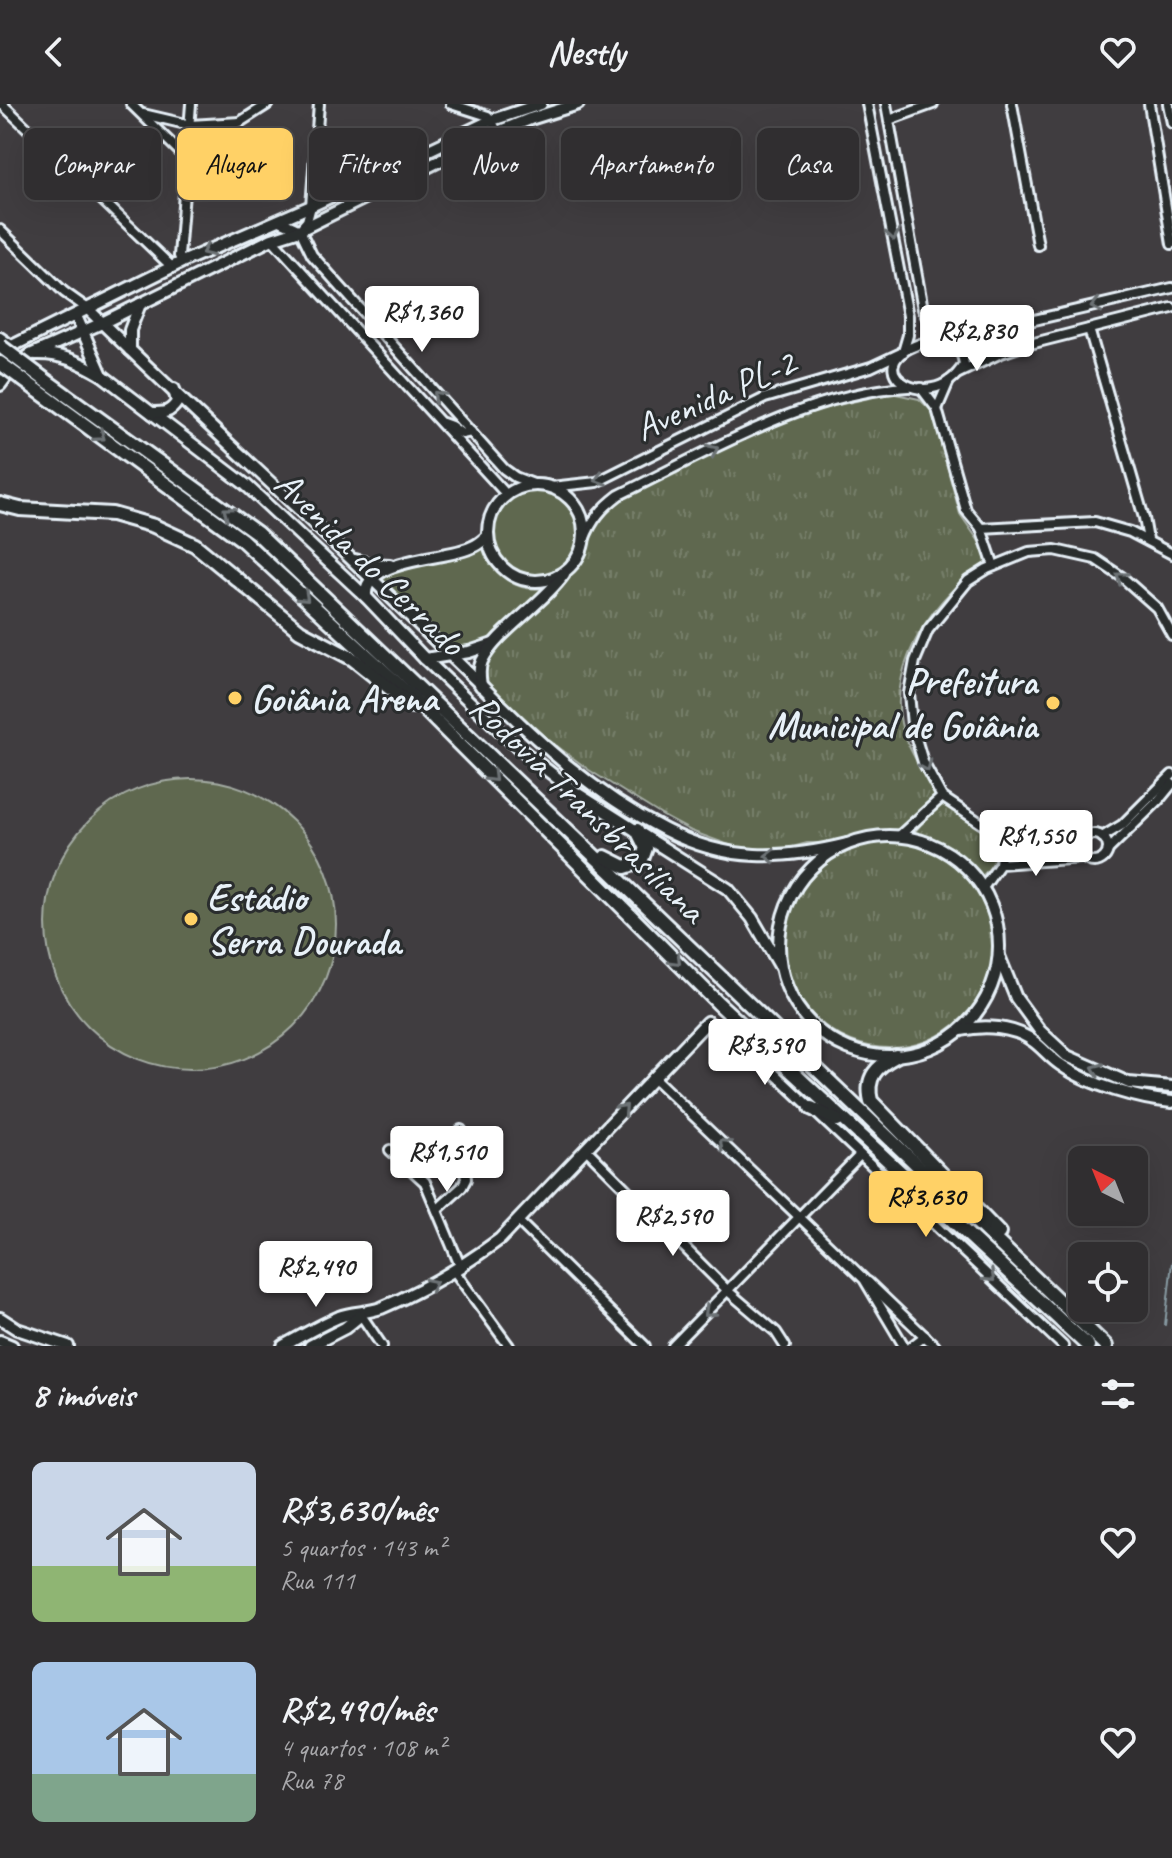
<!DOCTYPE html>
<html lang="pt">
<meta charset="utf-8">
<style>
body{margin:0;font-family:Caveat,sans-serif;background:#3c3a3c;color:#f1f3f6;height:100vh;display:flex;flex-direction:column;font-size:30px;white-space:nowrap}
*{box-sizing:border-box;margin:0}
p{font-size:26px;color:#a8a8ab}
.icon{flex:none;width:44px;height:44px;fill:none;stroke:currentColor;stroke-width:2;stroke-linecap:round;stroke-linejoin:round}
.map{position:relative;height:1242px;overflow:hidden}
.sheet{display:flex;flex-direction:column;background:#302e30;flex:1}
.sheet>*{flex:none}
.banner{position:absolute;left:24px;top:24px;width:1124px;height:72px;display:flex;gap:16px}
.needle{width:52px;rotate:317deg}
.fabs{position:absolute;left:1068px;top:1042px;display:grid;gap:16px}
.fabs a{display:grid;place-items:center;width:80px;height:80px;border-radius:12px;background:#302e30;box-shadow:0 8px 32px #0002,0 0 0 2px #4b4a4c;font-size:40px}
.price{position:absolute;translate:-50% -68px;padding:0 18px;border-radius:8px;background:#fff;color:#222;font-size:26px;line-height:52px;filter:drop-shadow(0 2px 4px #0008)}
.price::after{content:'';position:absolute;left:50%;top:48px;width:24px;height:18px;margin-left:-12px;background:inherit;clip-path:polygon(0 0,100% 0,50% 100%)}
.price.on{background:#ffd166;color:#111}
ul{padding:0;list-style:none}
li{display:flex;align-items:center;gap:24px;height:200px;padding:0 32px}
li span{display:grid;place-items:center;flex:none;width:224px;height:160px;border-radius:12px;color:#555}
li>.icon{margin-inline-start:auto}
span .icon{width:96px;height:96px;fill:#fffc;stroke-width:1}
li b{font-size:34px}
h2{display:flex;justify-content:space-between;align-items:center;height:96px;padding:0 32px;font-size:34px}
.tag{padding:0 28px;border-radius:12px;background:#302e30;box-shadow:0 8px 32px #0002,0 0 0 2px #4b4a4c;font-size:28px;line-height:72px}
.tag.on{background:#ffd166;color:#111}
header{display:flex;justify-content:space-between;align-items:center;height:104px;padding:0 32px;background:#302e30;font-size:36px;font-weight:600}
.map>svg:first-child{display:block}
.green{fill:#5f684f;stroke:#a4aca4;stroke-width:2}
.park{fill:url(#park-tufts);stroke:#a4aca4;stroke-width:2}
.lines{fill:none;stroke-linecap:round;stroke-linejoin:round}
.stream{stroke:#8a9ea6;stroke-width:2}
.minor-casing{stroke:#e8f1f8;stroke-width:14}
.major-casing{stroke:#e8f1f8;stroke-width:16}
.highway-casing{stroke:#e8f1f8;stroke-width:18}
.minor{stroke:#2a2d2e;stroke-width:8}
.major{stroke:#2a2d2e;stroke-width:10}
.highway{stroke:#2a2d2e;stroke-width:12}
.highway-bridge-casing{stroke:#e8f1f8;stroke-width:18;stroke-linecap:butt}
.highway-bridge{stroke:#2a2d2e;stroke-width:12}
.oneway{stroke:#6c7275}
.poi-dot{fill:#ffd166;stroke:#2a2d2e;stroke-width:3}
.labels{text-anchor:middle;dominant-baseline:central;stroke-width:6;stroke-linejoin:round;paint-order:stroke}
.street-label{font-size:38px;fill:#e8f1f8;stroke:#2a2d2e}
.poi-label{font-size:38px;font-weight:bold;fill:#e8f1f8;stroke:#2a2d2e;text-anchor:start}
</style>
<header><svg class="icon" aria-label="back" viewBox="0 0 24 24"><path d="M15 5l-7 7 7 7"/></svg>Nestly<svg class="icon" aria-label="heart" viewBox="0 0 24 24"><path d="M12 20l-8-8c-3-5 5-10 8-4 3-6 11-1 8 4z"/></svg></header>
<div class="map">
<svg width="1172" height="1242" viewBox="0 0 1172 1242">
<defs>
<pattern id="park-tufts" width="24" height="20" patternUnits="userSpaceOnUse" patternTransform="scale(2)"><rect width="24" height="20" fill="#5f684f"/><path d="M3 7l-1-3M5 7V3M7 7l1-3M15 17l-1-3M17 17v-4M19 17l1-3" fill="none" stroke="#767e69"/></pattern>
</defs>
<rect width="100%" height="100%" fill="#403d40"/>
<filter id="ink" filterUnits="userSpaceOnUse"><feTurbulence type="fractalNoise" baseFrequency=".0125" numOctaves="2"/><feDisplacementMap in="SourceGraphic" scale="16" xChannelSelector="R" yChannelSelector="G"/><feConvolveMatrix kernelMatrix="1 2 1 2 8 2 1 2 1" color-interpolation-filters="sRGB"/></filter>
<g filter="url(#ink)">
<g class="green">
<circle cx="535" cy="428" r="44"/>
<path d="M483,444C491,470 517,489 545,484C515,513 495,543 451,547L381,480L385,469L390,466L471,449Z"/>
<circle cx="191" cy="820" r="145"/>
</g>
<g class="park">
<path d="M891,289L919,295L932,307L960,410L978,436L984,447L986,460C936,489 888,560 901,619C906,644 925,669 935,691L932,699L897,727L874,728L830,739H807L759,752L691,727L663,712L589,666L537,627L486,577L482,566L496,543L572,469L594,422L614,397L781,318L812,307Z"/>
<path d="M943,701C975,719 1021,737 980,774C960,752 941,738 913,730L935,703Z"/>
<circle cx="889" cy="840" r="104"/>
</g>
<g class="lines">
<path class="stream" d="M1165,1221L1172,1158"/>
<defs>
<g id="minor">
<path d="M2,0L172,163"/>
<path d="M131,0L185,53L268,0"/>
<path d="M451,0L488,12L498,28"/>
<path d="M867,0L908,212V231L903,248"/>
<path d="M886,0L923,205L928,216L947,236"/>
<path d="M1012,0L1038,141"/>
<path d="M1149,0L1172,140"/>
<path d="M1168,0L1172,19"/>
<path d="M143,10L190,21L240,18"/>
<path d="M889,16L933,0"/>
<path d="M278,116L300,126"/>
<path d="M300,125L307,117L311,102L319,0"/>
<path d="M0,126L64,188L88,205"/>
<path d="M300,126L312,151L504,365L515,373L536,381"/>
<path d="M272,135L507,391"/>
<path d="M182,158L179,152L191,0"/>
<path d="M1089,225L1144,414L1148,436"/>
<path d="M0,233L13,242"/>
<path d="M935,236C952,236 962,243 964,260C929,320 842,255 935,236Z"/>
<path d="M948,236L1172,184"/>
<path d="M959,269L1001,249L1022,242L1172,204"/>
<path d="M921,284L937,305L966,406L981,424L994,462"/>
<path d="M937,305L949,277"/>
<path d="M443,319L451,322L462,330L471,328"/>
<path d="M551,383L597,378L765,294L871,263L903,248"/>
<path d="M981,424L1095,418L1130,428L1172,450"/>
<path d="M584,436C592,415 602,404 619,391C708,348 808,288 908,283"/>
<circle cx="1094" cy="744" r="14"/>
<path d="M898,733L942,693"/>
<path d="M1102,733L1122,721L1172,671"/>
<path d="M1003,734L1081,738"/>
<path d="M1108,746L1158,697L1172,680"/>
<path d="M1000,760L1003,734L942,693L923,658L912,621L909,589L915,557L928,526L968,477L987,465L1029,448L1055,446L1095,455L1122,473L1157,504L1172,531"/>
<path d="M983,784L1000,760L1083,754"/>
<path d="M741,938L1063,1242"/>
<path d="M653,973L864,1175L904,1242"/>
<path d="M586,1045L729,1188L776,1228L785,1242"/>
<path d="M390,1046L425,1078L461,1164"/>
<path d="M437,1106L462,1083L466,1075L461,1026"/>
<path d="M518,1117L645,1242"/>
<path d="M455,1168L509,1242"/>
<path d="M868,1178L935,1242"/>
<path d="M361,1211L382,1242"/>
<path d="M673,1242L860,1051"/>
<path d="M912,1242L925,1232"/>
</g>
<g id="major">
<path d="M88,205C181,297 279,385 373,476C409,511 445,546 481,581C536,637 594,690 665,726C727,758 782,756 847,740"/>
<path d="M76,212L102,271L246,381L366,493L425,555L515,641L575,688L728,785L752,814L780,862"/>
<path d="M130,246V226L140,200"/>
<path d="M2,247L182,158L311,102L492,16L541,0"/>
<path d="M36,250C61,249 82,259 102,271"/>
<path d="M0,281L14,262L30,251L102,219L272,135L300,126L498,28L530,15L578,0"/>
<path d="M152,309C164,309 170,309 177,298L174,285"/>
<circle cx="536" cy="429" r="48"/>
<path d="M355,456L370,460L390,461"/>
<path d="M366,493C362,453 447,456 472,443C478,441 483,436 488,432"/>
<path d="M425,555L469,548L493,540"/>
<path d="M481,582C480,574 478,565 482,557C495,529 544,499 564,470"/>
<circle cx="889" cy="842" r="110"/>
<path d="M999,852L1016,894L1040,927L1067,952L1129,979L1172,983"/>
<path d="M961,926C984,921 1013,922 1033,937C1043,944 1050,954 1061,961C1089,981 1139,995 1172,998"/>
<path d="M0,1214L17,1225L68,1242"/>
<path d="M0,1237L12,1242"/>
<path d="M283,1242C301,1232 320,1221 339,1213C352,1208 367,1209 381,1204C425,1186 462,1163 500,1135L707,918L741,938"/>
<path d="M310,1242L345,1224L361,1211"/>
</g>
<g id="highway">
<path d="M44,275L257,429L1106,1242"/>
<path d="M37,286L241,435L415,596L718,899L1088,1242"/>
<path d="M0,400L20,405L112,410L154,422L195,441L300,527L353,555L412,602"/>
<path d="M605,753L625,763L641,758L646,744L637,726"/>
<path d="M735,915L741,938"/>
<path d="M896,952C877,962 865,973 871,997L999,1129"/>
<path d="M811,1004L837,1016"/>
</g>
</defs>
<use href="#minor" class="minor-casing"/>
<use href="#major" class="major-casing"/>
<use href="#highway" class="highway-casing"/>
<use href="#minor" class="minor"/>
<use href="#major" class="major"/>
<use href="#highway" class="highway"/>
<defs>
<g id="highway-bridge">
<path d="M0,242L44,275"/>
<path d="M0,259L37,286"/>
</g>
</defs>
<use href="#highway-bridge" class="highway-bridge-casing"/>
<use href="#highway-bridge" class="highway-bridge"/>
</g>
<defs><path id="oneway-chevron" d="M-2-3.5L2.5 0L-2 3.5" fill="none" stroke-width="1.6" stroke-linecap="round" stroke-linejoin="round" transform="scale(2)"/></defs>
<g class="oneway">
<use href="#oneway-chevron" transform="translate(893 131) rotate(80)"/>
<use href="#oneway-chevron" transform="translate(207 147) rotate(156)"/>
<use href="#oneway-chevron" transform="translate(1096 202) rotate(167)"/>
<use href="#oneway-chevron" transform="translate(438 292) rotate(-132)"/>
<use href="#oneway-chevron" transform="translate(100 332) rotate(36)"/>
<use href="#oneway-chevron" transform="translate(713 346) rotate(-25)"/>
<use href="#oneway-chevron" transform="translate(600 375) rotate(160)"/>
<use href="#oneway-chevron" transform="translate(228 408) rotate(-144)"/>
<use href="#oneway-chevron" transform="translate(1121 473) rotate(-143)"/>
<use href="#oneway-chevron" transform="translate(304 493) rotate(43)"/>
<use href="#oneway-chevron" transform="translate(926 662) rotate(66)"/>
<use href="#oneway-chevron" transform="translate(492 673) rotate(45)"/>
<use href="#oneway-chevron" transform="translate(770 752) rotate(179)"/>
<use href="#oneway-chevron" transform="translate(676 856) rotate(45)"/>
<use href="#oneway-chevron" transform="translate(1097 965) rotate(-157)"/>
<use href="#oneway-chevron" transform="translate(623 1005) rotate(-47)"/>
<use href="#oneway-chevron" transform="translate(724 1040) rotate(-136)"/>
<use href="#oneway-chevron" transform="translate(990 1173) rotate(43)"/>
<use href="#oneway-chevron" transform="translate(432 1180) rotate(-26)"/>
<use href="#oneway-chevron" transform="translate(709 1208) rotate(136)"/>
</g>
</g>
<g class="poi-dot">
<circle cx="235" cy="594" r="8"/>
<circle cx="1053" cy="599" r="8"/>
<circle cx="191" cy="815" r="8"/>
</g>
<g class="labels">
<g class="street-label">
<text transform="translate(715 291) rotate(-24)">Avenida PL-2</text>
<text transform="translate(370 459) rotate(44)">Avenida do Cerrado</text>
<text transform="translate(588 704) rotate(44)">Rodovia Transbrasiliana</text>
</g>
<g class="poi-label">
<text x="1037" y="577" text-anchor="end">Prefeitura<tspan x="1037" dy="44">Municipal de Goiânia</tspan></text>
<text x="251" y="594">Goiânia Arena</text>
<text x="207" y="793">Estádio<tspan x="207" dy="44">Serra Dourada</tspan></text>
</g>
</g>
</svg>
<div class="fabs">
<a><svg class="needle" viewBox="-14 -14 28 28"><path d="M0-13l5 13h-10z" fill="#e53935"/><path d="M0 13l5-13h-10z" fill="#a8a8ab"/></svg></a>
<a><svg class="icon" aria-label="locate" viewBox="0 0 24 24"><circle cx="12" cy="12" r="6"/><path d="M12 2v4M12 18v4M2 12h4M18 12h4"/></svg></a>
</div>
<b class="price" style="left:422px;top:250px">R$1,360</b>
<b class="price" style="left:977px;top:269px">R$2,830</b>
<b class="price" style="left:1036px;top:774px">R$1,550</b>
<b class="price" style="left:765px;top:983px">R$3,590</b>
<b class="price" style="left:447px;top:1090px">R$1,510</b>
<b class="price on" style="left:926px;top:1135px">R$3,630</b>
<b class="price" style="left:673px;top:1154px">R$2,590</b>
<b class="price" style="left:316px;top:1205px">R$2,490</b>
<div class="banner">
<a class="tag">Comprar</a>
<a class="tag on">Alugar</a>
<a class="tag">Filtros</a>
<a class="tag">Novo</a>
<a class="tag">Apartamento</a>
<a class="tag">Casa</a>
</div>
</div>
<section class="sheet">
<h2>8 imóveis<svg class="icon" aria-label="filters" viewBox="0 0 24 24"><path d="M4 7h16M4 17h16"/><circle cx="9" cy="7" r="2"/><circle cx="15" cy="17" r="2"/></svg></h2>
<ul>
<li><span style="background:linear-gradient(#c9d6e8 65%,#8fb573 0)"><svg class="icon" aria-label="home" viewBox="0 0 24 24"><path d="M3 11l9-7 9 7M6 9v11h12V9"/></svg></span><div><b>R$3,630/mês</b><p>5 quartos · 143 m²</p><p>Rua 111</p></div><svg class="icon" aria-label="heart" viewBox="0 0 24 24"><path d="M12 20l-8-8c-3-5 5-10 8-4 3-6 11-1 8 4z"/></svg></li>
<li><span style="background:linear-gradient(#a9c7e8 70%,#7fa58c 0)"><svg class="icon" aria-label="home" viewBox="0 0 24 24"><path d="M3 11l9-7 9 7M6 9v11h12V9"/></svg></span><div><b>R$2,490/mês</b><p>4 quartos · 108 m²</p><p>Rua 78</p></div><svg class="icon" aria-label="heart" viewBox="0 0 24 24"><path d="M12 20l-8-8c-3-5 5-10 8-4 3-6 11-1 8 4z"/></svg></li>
</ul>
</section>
